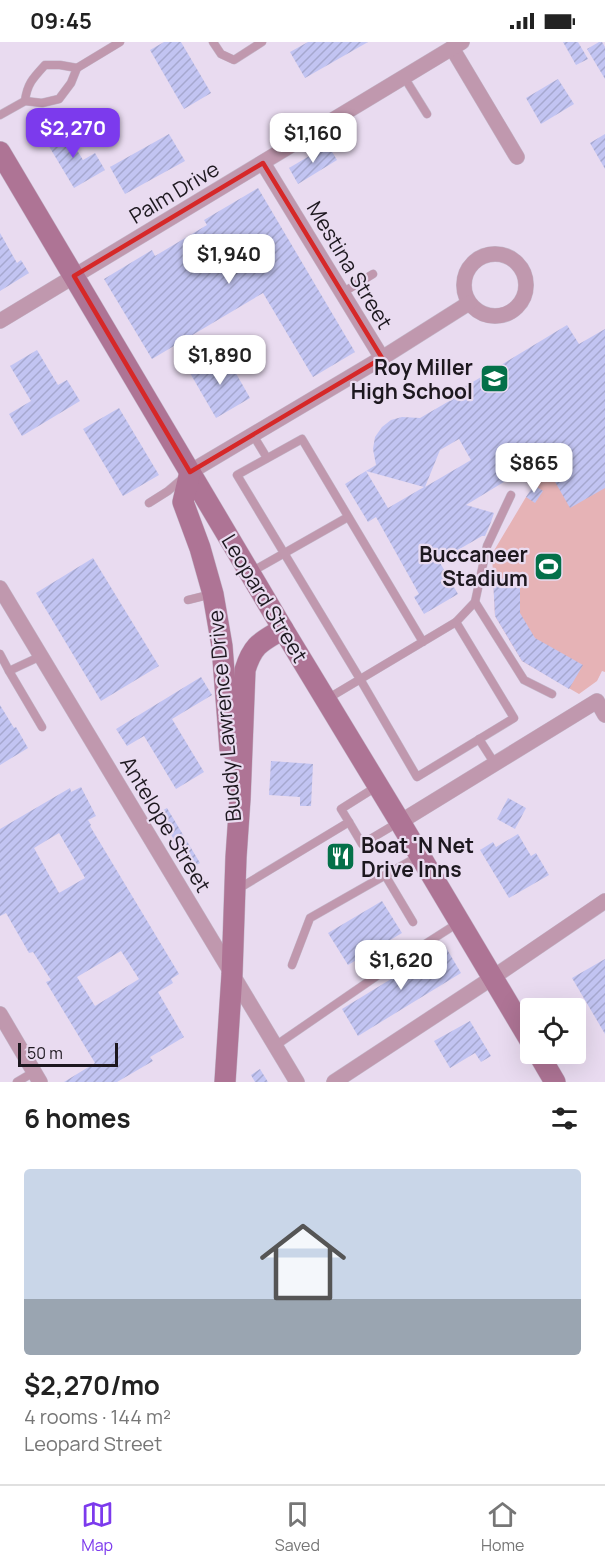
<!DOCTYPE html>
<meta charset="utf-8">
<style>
body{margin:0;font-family:Manrope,sans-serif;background:#f2f2f2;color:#222;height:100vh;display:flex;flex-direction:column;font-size:22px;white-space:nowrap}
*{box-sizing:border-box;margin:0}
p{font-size:20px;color:#767676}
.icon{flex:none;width:33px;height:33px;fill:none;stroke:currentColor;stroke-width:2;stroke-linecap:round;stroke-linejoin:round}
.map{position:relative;height:1040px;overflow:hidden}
.drawer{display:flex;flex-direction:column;background:#fff;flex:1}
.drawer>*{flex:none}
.fabs{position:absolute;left:520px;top:956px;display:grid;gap:12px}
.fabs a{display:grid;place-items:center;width:66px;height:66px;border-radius:6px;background:#fff;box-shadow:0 6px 24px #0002;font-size:30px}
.scale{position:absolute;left:18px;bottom:15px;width:100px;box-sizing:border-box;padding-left:6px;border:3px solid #1d181f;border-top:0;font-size:16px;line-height:21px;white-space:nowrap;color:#1d181f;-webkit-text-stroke:4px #e9dbf0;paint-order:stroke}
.price{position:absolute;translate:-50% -51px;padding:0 14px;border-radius:12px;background:#fff;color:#222;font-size:20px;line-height:39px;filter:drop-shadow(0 2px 3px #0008)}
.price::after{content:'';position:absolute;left:50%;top:36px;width:18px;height:14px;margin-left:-9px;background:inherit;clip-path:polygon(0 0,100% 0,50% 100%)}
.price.active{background:#7c3aed;color:#fff}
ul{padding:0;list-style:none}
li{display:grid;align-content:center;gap:12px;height:318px;padding:0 24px}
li+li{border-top:2px solid #e0e0e0}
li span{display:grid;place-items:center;height:186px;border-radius:6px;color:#555}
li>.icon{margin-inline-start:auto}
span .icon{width:108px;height:108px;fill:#fffc;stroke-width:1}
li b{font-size:26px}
h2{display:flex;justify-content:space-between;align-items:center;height:72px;padding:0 24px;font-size:26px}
.status{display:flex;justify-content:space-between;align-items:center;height:42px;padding:0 30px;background:#fff;direction:ltr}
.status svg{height:16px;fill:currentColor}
.dock{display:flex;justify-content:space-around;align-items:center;height:84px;border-top:2px solid #e0e0e0;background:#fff;font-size:16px;color:#767676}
.dock a{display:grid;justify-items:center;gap:3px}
.dock .active{color:#7c3aed}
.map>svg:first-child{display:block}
.garden{fill:#e6b3b6}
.building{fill:url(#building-hatch);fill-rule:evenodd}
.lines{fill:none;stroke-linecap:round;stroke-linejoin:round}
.lane-casing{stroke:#c4b8ca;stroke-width:9}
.street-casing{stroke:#c4b8ca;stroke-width:16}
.secondary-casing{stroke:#c4b8ca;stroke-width:22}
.lane{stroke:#c098ae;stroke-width:8}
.street{stroke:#c098ae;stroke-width:15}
.secondary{stroke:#ae7495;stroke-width:21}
.marked{fill:none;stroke:#d62828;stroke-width:4.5;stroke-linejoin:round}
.labels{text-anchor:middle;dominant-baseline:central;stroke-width:4.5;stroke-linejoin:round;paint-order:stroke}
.street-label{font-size:21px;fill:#1d181f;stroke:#e9dbf0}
.poi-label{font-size:21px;font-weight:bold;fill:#1d181f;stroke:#e9dbf0;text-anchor:end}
</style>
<div class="status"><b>09:45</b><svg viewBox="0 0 49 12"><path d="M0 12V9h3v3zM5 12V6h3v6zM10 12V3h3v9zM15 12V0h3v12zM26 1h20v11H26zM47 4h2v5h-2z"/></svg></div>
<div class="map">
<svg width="605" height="1040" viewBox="0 0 605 1040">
<defs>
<pattern id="building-hatch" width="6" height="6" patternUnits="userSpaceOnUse" patternTransform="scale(1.5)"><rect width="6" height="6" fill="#c2c4f2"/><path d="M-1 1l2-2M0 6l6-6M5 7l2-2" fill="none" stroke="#a6a8cf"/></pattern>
</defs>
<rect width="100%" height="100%" fill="#e9dbf0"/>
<path class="garden" d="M605,392V630L602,629L597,639L579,652L522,619L495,574L492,512L526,455L547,426Z"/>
<g class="building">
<path d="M164,0H181L211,51L184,67L150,8Z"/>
<path d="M308,0H368L305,36L290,10Z"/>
<path d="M563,0H578L588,17L576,23Z"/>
<path d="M599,0H602L605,5V37L587,7Z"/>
<path d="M558,37L574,62L541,82L526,56Z"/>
<path d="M63,85L83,118L95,111L105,128L74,146L44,96Z"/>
<path d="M169,92L185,119L125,152L110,125Z"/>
<path d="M605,92V127L590,101Z"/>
<path d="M328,103L337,118L298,142L289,126Z"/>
<path d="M258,146L355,310L313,335L263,251L152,317L104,237L152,208L155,214L207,183L204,178Z"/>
<path d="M0,191L17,221L21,218L29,231L0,249Z"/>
<path d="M567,283L579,302L605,287V446L570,466L546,424L555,409L466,463L494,471L491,480L485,494H482L439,519L458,552L424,572L414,555L419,552L376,475L368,480L345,442L366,429L388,466L424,445L366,429L376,423L373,407L375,395L382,385L391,378L402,375L420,376L451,358L448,355ZM459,397L471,418L425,445L440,408Z"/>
<path d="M37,308L58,343L67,338L80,359L22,394L9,372L31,359L10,324Z"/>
<path d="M225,312L250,356L216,376L190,331Z"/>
<path d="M119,366L159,433L123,454L83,387Z"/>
<path d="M534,443L543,449L535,461L526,455Z"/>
<path d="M93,516L159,624L101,659L36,551Z"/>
<path d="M520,536V571L535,596L583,623L569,647L522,619L495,574L493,537Z"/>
<path d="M201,635L212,653L172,677L204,730L176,747L144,694L127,704L116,687Z"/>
<path d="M0,663L14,686L16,685L28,706L0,723Z"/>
<path d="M271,719L313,722L311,764H300V755L269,753Z"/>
<path d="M81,745L96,774L88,778L91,783L90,784L179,932L171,937L173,941L158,950L184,995L150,1015L153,1019L117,1040H64L95,1021L46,940L51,938L33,910L29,911L6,871L0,874V787L70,746L71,750ZM59,791L85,836L59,851L34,806ZM121,909L139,937L95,964L77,935Z"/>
<path d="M508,756L526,766L515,787L497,777Z"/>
<path d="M167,766L200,821L191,826L158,771Z"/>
<path d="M518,792L531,814L536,811L549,833L509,856L480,808L493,800L496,805Z"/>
<path d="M345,802L353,816L335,827L326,814Z"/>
<path d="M382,859L402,891L348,923L328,891Z"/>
<path d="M445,904L461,931L358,994L342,967Z"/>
<path d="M605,917V992L572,936Z"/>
<path d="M470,979L491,1014L481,1020L475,1011L450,1026L434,999Z"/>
<path d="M260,1027L268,1040H255L251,1033Z"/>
</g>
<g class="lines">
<defs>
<g id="lane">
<path d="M213,0L221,12L234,18L262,0"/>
<path d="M404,35L427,72"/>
<path d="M25,59C27,42 33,36 45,23H60L77,26"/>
<path d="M0,73L25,59L42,61L59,57L71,41L77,26L120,0"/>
<path d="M342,251L373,232"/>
<path d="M253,393L267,416"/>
<path d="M149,461L168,449L182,437"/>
<path d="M251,530L348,475"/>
<path d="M188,558L212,552"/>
<path d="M475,560L524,638L552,652"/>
<path d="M456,580L475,560L487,504L511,453"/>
<path d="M0,612L9,629L41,614"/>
<path d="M9,629L42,685"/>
<path d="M327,657C370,631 413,606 456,580L514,676L417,735L360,637L237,433L302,397L423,600"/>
<path d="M479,697L495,722"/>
<path d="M349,780L362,802L399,780"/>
<path d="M385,833L413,880"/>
<path d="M238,847L349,780L341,767L376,745"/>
<path d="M292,923L310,876L419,814"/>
<path d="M275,1004L397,920L458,881"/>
<path d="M17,1040L34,1030"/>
</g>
<g id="street">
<path d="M452,6L517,115"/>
<path d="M263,121L382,316"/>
<circle cx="495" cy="243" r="31"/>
<path d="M0,279L462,0"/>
<path d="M190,430L382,316L469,261"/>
<path d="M0,546L297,1040"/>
<path d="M400,780L597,659L605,673"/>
<path d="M0,972L40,1040"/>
<path d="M334,1040L492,936L605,859"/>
</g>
<g id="secondary">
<path d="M0,110L283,587L400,780L531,1000"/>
<path d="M190,430L183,460L200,506L213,552L222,604L230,707"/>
<path d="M538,1011L555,1040"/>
<path d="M225,1040L232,932L236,815L240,757L245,628C253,602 261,600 283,587"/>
</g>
</defs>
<use href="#lane" class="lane-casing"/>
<use href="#street" class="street-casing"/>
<use href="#secondary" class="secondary-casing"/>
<use href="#lane" class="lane"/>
<use href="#street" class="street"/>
<use href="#secondary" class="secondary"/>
</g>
<path class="marked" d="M263,121L382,316L190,430L74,234Z"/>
<defs>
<symbol id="school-square" viewBox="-11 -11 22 22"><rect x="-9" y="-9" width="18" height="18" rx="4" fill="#047049" stroke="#e9dbf0"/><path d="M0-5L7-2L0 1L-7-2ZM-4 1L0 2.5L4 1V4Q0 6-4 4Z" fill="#fff"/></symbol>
<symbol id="stadium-square" viewBox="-11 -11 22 22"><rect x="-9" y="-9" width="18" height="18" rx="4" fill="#047049" stroke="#e9dbf0"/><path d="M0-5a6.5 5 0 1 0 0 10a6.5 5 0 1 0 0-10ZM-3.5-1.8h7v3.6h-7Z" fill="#fff"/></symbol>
<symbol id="restaurant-square" viewBox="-11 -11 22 22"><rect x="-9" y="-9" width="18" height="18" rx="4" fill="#047049" stroke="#e9dbf0"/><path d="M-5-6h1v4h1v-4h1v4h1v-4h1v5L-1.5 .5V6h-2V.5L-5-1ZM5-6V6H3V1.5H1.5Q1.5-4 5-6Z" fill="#fff"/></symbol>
</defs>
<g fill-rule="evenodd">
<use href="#school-square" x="478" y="320" width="33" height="33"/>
<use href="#stadium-square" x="532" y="508" width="33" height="33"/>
<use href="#restaurant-square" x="324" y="798" width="33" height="33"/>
</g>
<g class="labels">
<g class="street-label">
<text transform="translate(174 150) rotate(-31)">Palm Drive</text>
<text transform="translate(350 223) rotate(59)">Mestina Street</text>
<text transform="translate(265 556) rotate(59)">Leopard Street</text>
<text transform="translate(224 674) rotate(-95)">Buddy Lawrence Drive</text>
<text transform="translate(166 782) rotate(59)">Antelope Street</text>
</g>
<g class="poi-label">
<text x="473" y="325">Roy Miller<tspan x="473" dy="24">High School</tspan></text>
<text x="528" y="512">Buccaneer<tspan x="528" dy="24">Stadium</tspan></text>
<text x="361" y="803" text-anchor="start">Boat 'N Net<tspan x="361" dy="24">Drive Inns</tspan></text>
</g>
</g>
</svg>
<div class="fabs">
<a><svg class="icon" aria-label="locate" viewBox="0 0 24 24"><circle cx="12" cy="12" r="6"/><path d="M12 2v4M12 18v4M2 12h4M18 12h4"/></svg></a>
</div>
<div class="scale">50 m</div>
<b class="price active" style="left:73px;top:117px">$2,270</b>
<b class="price" style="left:313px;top:122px">$1,160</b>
<b class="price" style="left:229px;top:243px">$1,940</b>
<b class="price" style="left:220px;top:344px">$1,890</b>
<b class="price" style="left:534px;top:452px">$865</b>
<b class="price" style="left:401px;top:949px">$1,620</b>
</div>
<section class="drawer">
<h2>6 homes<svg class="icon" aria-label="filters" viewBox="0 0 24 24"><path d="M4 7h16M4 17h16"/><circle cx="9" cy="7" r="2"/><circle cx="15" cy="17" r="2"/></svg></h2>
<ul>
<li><span style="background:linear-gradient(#c9d6e8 70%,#9aa5b1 0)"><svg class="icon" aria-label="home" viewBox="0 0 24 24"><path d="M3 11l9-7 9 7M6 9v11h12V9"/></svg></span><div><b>$2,270/mo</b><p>4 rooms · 144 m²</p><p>Leopard Street</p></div></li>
</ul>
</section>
<nav class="dock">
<a class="active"><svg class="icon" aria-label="map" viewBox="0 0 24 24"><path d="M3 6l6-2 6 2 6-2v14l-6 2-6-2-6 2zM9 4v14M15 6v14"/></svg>Map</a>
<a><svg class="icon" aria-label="saved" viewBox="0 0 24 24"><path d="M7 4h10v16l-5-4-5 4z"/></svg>Saved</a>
<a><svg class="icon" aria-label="home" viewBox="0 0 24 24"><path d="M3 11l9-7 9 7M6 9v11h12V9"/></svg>Home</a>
</nav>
